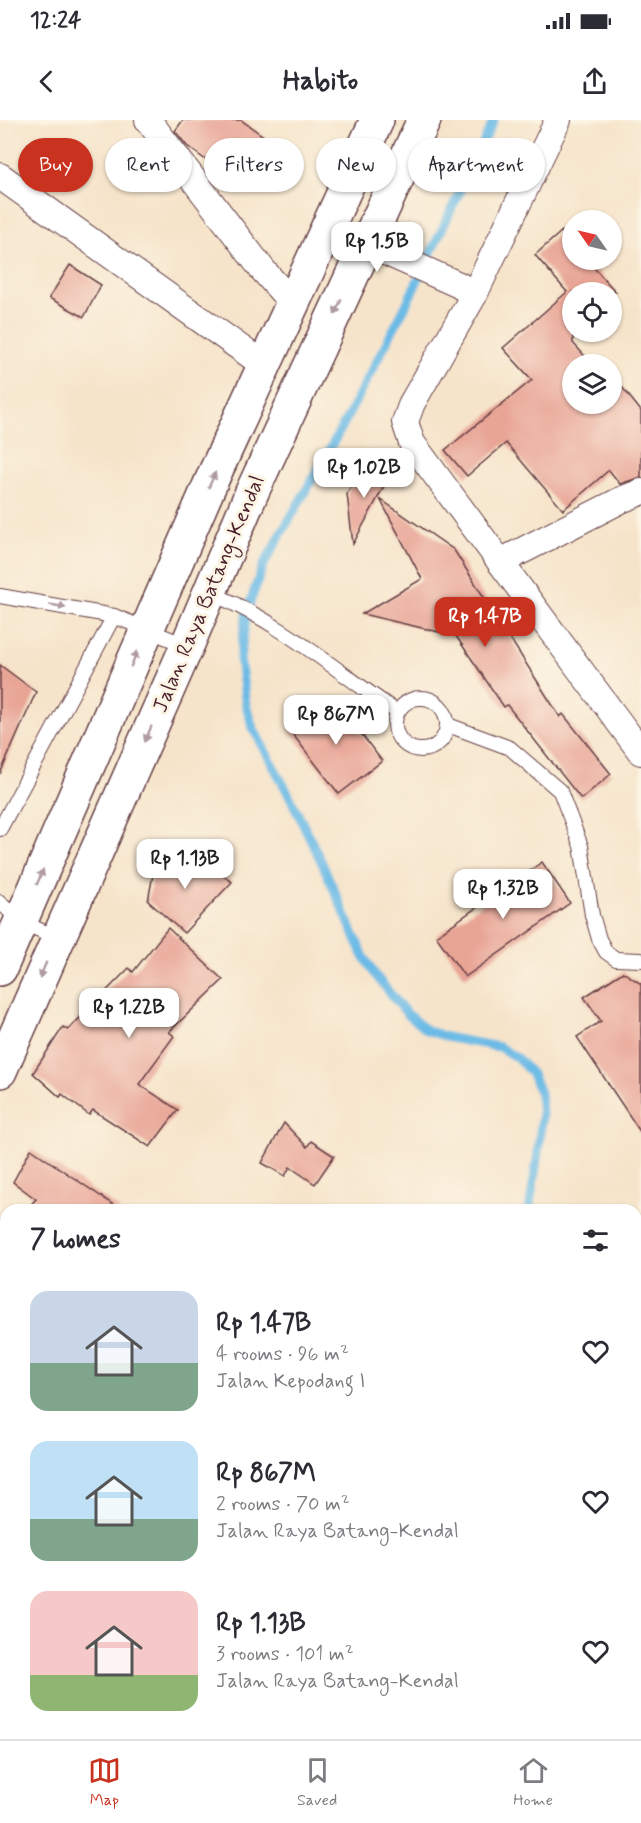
<!DOCTYPE html>
<meta charset="utf-8">
<style>
body{margin:0;font-family:Mynerve,sans-serif;background:#f2f2f3;color:#2b2b33;height:100vh;display:flex;flex-direction:column;font-size:22px;white-space:nowrap}
*{box-sizing:border-box;margin:0}
p{font-size:20px;color:#7c7c81}
.icon{flex:none;width:33px;height:33px;fill:none;stroke:currentColor;stroke-width:2;stroke-linecap:round;stroke-linejoin:round}
.map{position:relative;flex:1;overflow:hidden}
.drawer{position:absolute;left:0px;top:1084px;width:642px;height:536px;display:flex;flex-direction:column;background:#fff;border-radius:18px 18px 0 0;box-shadow:0 2px 4px #0004}
.drawer>*{flex:none}
.top-card{position:absolute;left:18px;top:18px;width:606px;height:54px;display:flex;gap:12px}
.needle{width:39px;rotate:304deg}
.fabs{position:absolute;left:562px;top:90px;display:grid;gap:12px}
.fabs a{display:grid;place-items:center;width:60px;height:60px;border-radius:50%;background:#fff;box-shadow:0 2px 4px #0004;font-size:30px}
.price{position:absolute;translate:-50% -51px;padding:0 14px;border-radius:12px;background:#fff;color:#222;font-size:20px;line-height:39px;filter:drop-shadow(0 2px 3px #0008)}
.price::after{content:'';position:absolute;left:50%;top:36px;width:18px;height:14px;margin-left:-9px;background:inherit;clip-path:polygon(0 0,100% 0,50% 100%)}
.price.on{background:#c8321e;color:#fff}
ul{padding:0;list-style:none}
li{display:flex;align-items:center;gap:18px;height:150px;padding:0 30px}
li span{display:grid;place-items:center;flex:none;width:168px;height:120px;border-radius:18px;color:#555}
li>.icon{margin-inline-start:auto}
span .icon{width:72px;height:72px;fill:#fffc;stroke-width:1}
li b{font-size:26px}
h2{display:flex;justify-content:space-between;align-items:center;height:72px;padding:0 30px;font-size:26px}
.tag{padding:0 21px;border-radius:27px;background:#fff;box-shadow:0 2px 4px #0004;font-size:21px;line-height:54px}
.tag.on{background:#c8321e;color:#fff}
.status{display:flex;justify-content:space-between;align-items:center;height:42px;padding:0 30px;background:#fff;direction:ltr}
.status svg{height:16px;fill:currentColor}
header{display:flex;justify-content:space-between;align-items:center;height:78px;padding:0 30px;background:#fff;font-size:27px;font-weight:700}
.tab-bar{display:flex;justify-content:space-around;align-items:center;height:84px;border-top:2px solid #e1e1e2;background:#fff;font-size:16px;color:#7c7c81}
.tab-bar a{display:grid;justify-items:center;gap:3px}
.tab-bar .on{color:#c8321e}
.map>svg:first-child{display:block}
.lines{fill:none;stroke-linecap:round;stroke-linejoin:round}
.stream{stroke:#6cbbe6;stroke-width:9}
.building{fill:#e8a495}
.lane-casing{stroke:#643d43;stroke-width:16}
.street-casing{stroke:#643d43;stroke-width:28}
.highway-casing{stroke:#643d43;stroke-width:36}
.lane{stroke:#fff;stroke-width:14}
.street{stroke:#fff;stroke-width:26}
.highway{stroke:#fff;stroke-width:33}
.oneway{fill:#ae9aa0}
.labels{text-anchor:middle;dominant-baseline:central;stroke-width:6;stroke-linejoin:round;paint-order:stroke}
.street-label{font-size:21px;fill:#4a1f2b;stroke:#fcf5e5}
</style>
<div class="status"><b>12:24</b><svg viewBox="0 0 49 12"><path d="M0 12V9h3v3zM5 12V6h3v6zM10 12V3h3v9zM15 12V0h3v12zM26 1h20v11H26zM47 4h2v5h-2z"/></svg></div>
<header><svg class="icon" aria-label="back" viewBox="0 0 24 24"><path d="M15 5l-7 7 7 7"/></svg>Habito<svg class="icon" aria-label="share" viewBox="0 0 24 24"><path d="M12 15V3M7 8l5-5 5 5M5 13v7h14v-7"/></svg></header>
<div class="map">
<svg width="641" height="1619" viewBox="0 0 641 1619">
<rect width="100%" height="100%" fill="#fcf5e5"/>
<filter id="ink" filterUnits="userSpaceOnUse"><feTurbulence type="fractalNoise" baseFrequency=".0167" numOctaves="2"/><feDisplacementMap in="SourceGraphic" scale="12" xChannelSelector="R" yChannelSelector="G"/><feConvolveMatrix kernelMatrix="1 2 1 2 8 2 1 2 1" color-interpolation-filters="sRGB"/></filter>
<filter id="wash" filterUnits="userSpaceOnUse"><feTurbulence type="fractalNoise" baseFrequency=".008" numOctaves="4" result="noise"/><feDisplacementMap in="SourceGraphic" scale="24" xChannelSelector="R" yChannelSelector="G"/><feGaussianBlur stdDeviation="1.35" result="paint"/><feColorMatrix in="noise" values="0 0 0 0 0 0 0 0 0 0 0 0 0 0 0 0 0 1.4 0 .05"/><feComposite in="paint" operator="in"/></filter>
<g filter="url(#wash)">
<rect width="100%" height="100%" fill="#f6e4ca"/>
<g class="lines">
<g class="stream">
<path d="M494,0L405,187L342,307L263,446L247,491L240,538L246,585L253,608L289,675L322,743L363,835L376,856L407,894L426,910L450,918L499,927L517,938L532,954L540,973L542,994L537,1040L529,1090"/>
<path d="M636,1369L641,1370"/>
</g>
</g>
<g id="blocks">
<g class="building">
<path d="M183,0H241L266,18L234,61L187,26L175,11Z"/>
<path d="M562,111L573,123V140H587L616,172H573V223L592,244H573V284H612V267L618,262L641,291V357L620,364L609,350L563,390L506,323L467,356L445,330L532,260L503,228L567,172L535,135Z"/>
<path d="M70,145L101,165L84,197L49,178Z"/>
<path d="M369,354L390,355L353,424L347,374L354,361L361,356Z"/>
<path d="M380,379L454,430L560,597L563,594L611,654L581,679L507,585L504,587L456,516L362,494L422,459Z"/>
<path d="M0,545L36,572L0,654Z"/>
<path d="M333,577L382,641L339,674L290,611Z"/>
<path d="M192,735L232,762L184,813L148,781L155,744Z"/>
<path d="M542,742L570,783L465,857L436,816Z"/>
<path d="M168,808L223,860L169,912L174,916L139,964L178,990L150,1027L93,990L89,995L62,974L60,977L33,953L63,907L68,910L129,848L133,852Z"/>
<path d="M623,852L641,864V1013L577,917L601,901L584,877Z"/>
<path d="M284,1003L307,1027L311,1021L334,1036L315,1064L290,1047L285,1056L262,1043Z"/>
<path d="M31,1029L121,1090H26L36,1079L13,1062Z"/>
</g>
</g>
</g>
<g filter="url(#ink)">
<use href="#blocks" fill-opacity="0" stroke="#643d43" stroke-width="1.5"/>
<g class="lines">
<defs>
<g id="lane">
<path d="M208,472C278,500 335,550 397,592"/>
<path d="M0,476L114,496L187,526"/>
<circle cx="421" cy="604" r="26"/>
<path d="M448,605L510,628L560,671L581,726L592,795L599,819L606,832L616,839L641,840"/>
<path d="M0,709L114,496"/>
<path d="M0,782L20,801L57,818"/>
</g>
<g id="street">
<path d="M148,0L262,149L292,183"/>
<path d="M558,0L474,175L412,283L405,302L412,323L641,632"/>
<path d="M0,56L264,245"/>
<path d="M367,124L459,165L474,175"/>
<path d="M500,442L621,380L641,372"/>
<path d="M0,1154L6,1158"/>
</g>
<g id="highway">
<path d="M0,849L214,355L377,0"/>
<path d="M0,951L187,526L252,372L424,0"/>
</g>
</defs>
<use href="#lane" class="lane-casing"/>
<use href="#street" class="street-casing"/>
<use href="#highway" class="highway-casing"/>
<use href="#lane" class="lane"/>
<use href="#street" class="street"/>
<use href="#highway" class="highway"/>
</g>
<defs><path id="oneway-solid" d="M-6-.8H1V-3.2L6.5 0L1 3.2V.8H-6Z" transform="scale(1.5)"/></defs>
<g class="oneway">
<use href="#oneway-solid" transform="translate(338 187) rotate(115)"/>
<use href="#oneway-solid" transform="translate(212 360) rotate(-66)"/>
<use href="#oneway-solid" transform="translate(58 486) rotate(10)"/>
<use href="#oneway-solid" transform="translate(134 539) rotate(-67)"/>
<use href="#oneway-solid" transform="translate(148 614) rotate(114)"/>
<use href="#oneway-solid" transform="translate(40 757) rotate(-67)"/>
<use href="#oneway-solid" transform="translate(43 850) rotate(113)"/>
</g>
</g>
<g class="labels">
<g class="street-label">
<text transform="translate(209 474) rotate(-67)">Jalan Raya Batang-Kendal</text>
</g>
</g>
</svg>
<div class="fabs">
<a><svg class="needle" viewBox="-14 -14 28 28"><path d="M0-13l5 13h-10z" fill="#e53935"/><path d="M0 13l5-13h-10z" fill="#7c7c81"/></svg></a>
<a><svg class="icon" aria-label="locate" viewBox="0 0 24 24"><circle cx="12" cy="12" r="6"/><path d="M12 2v4M12 18v4M2 12h4M18 12h4"/></svg></a>
<a><svg class="icon" aria-label="layers" viewBox="0 0 24 24"><path d="M12 4l9 5-9 5-9-5zM3 14l9 5 9-5"/></svg></a>
</div>
<b class="price" style="left:377px;top:153px">Rp 1.5B</b>
<b class="price" style="left:364px;top:379px">Rp 1.02B</b>
<b class="price on" style="left:485px;top:528px">Rp 1.47B</b>
<b class="price" style="left:336px;top:626px">Rp 867M</b>
<b class="price" style="left:185px;top:770px">Rp 1.13B</b>
<b class="price" style="left:503px;top:800px">Rp 1.32B</b>
<b class="price" style="left:129px;top:919px">Rp 1.22B</b>
<div class="top-card">
<a class="tag on">Buy</a>
<a class="tag">Rent</a>
<a class="tag">Filters</a>
<a class="tag">New</a>
<a class="tag">Apartment</a>
</div>
<section class="drawer">
<h2>7 homes<svg class="icon" aria-label="filters" viewBox="0 0 24 24"><path d="M4 7h16M4 17h16"/><circle cx="9" cy="7" r="2"/><circle cx="15" cy="17" r="2"/></svg></h2>
<ul>
<li><span style="background:linear-gradient(#c9d6e8 60%,#7fa58c 0)"><svg class="icon" aria-label="home" viewBox="0 0 24 24"><path d="M3 11l9-7 9 7M6 9v11h12V9"/></svg></span><div><b>Rp 1.47B</b><p>4 rooms · 96 m²</p><p>Jalan Kepodang I</p></div><svg class="icon" aria-label="heart" viewBox="0 0 24 24"><path d="M12 20l-8-8c-3-5 5-10 8-4 3-6 11-1 8 4z"/></svg></li>
<li><span style="background:linear-gradient(#bfe0f5 65%,#7fa58c 0)"><svg class="icon" aria-label="home" viewBox="0 0 24 24"><path d="M3 11l9-7 9 7M6 9v11h12V9"/></svg></span><div><b>Rp 867M</b><p>2 rooms · 70 m²</p><p>Jalan Raya Batang-Kendal</p></div><svg class="icon" aria-label="heart" viewBox="0 0 24 24"><path d="M12 20l-8-8c-3-5 5-10 8-4 3-6 11-1 8 4z"/></svg></li>
<li><span style="background:linear-gradient(#f6c9c9 70%,#8fb573 0)"><svg class="icon" aria-label="home" viewBox="0 0 24 24"><path d="M3 11l9-7 9 7M6 9v11h12V9"/></svg></span><div><b>Rp 1.13B</b><p>3 rooms · 101 m²</p><p>Jalan Raya Batang-Kendal</p></div><svg class="icon" aria-label="heart" viewBox="0 0 24 24"><path d="M12 20l-8-8c-3-5 5-10 8-4 3-6 11-1 8 4z"/></svg></li>
</ul>
</section>
</div>
<nav class="tab-bar">
<a class="on"><svg class="icon" aria-label="map" viewBox="0 0 24 24"><path d="M3 6l6-2 6 2 6-2v14l-6 2-6-2-6 2zM9 4v14M15 6v14"/></svg>Map</a>
<a><svg class="icon" aria-label="saved" viewBox="0 0 24 24"><path d="M7 4h10v16l-5-4-5 4z"/></svg>Saved</a>
<a><svg class="icon" aria-label="home" viewBox="0 0 24 24"><path d="M3 11l9-7 9 7M6 9v11h12V9"/></svg>Home</a>
</nav>
